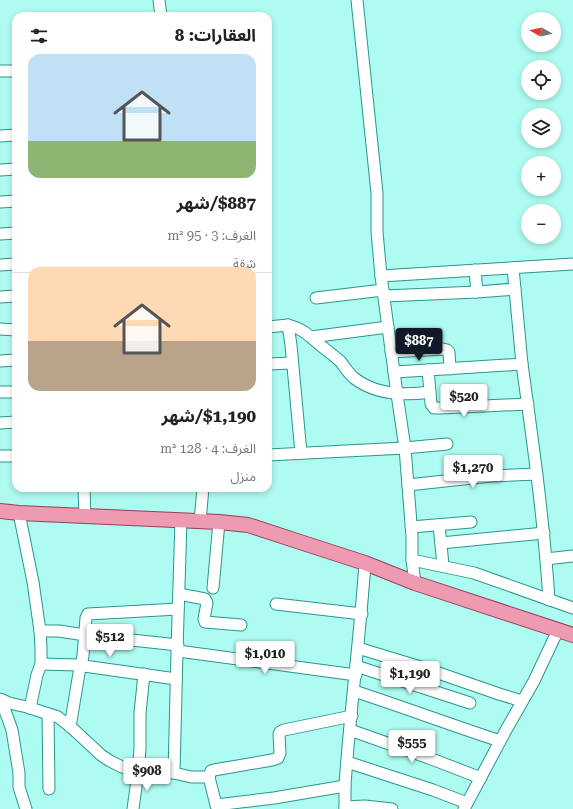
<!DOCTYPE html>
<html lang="ar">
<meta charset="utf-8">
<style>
body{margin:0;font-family:"Roboto Serif","Noto Sans Arabic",serif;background:#f6f6f6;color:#202124;direction:rtl;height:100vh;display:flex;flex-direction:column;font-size:15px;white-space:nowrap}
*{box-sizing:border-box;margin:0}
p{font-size:13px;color:#757577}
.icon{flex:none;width:22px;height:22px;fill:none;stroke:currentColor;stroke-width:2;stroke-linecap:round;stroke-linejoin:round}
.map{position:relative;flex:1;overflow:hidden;direction:ltr}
.details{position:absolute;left:12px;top:12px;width:260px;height:480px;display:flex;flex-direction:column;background:#fff;border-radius:12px;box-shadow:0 2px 6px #0003;direction:rtl}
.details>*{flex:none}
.needle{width:26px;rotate:278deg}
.fabs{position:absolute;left:521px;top:12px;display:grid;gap:8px}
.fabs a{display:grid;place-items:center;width:40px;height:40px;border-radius:50%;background:#fff;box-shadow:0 2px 6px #0003;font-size:20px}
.price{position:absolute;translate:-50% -34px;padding:0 9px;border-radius:4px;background:#fff;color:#222;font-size:13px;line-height:26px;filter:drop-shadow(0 1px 2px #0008)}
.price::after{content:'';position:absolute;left:50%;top:24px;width:12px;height:9px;margin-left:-6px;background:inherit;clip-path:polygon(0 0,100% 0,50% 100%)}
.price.current{background:#111827;color:#fff}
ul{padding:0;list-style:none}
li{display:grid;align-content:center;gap:8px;height:212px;padding:0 16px}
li+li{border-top:1px solid #e0e0e0}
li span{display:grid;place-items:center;height:124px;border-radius:12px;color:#555}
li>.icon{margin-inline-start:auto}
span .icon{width:72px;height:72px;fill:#fffc;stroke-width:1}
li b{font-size:17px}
h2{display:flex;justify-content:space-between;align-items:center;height:48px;padding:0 16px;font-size:17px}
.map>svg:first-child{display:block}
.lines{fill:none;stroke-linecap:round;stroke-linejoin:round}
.minor-casing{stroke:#29978d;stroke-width:13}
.major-casing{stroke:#944058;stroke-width:16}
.minor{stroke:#fff;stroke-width:11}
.major{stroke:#ee9bb2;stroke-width:14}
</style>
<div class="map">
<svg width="573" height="809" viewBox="0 0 573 809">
<rect width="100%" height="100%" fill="#aefbf1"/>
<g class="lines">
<defs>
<g id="minor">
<path d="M159,0L161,16"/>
<path d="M357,0L377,193V232L381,276L397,394L405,448L412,536V560L415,583"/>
<path d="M0,71H16"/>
<path d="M0,136L16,135"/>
<path d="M0,170L16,169"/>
<path d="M0,202L16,201"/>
<path d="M0,234L16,233"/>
<path d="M0,265L16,264"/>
<path d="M475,270L477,292"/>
<path d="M381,276L573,264"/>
<path d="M384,296L477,292L515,289"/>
<path d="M0,297L16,296"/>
<path d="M316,298L383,290"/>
<path d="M268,327L288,325"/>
<path d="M0,329L16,330"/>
<path d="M311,337L388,327"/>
<path d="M391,352L443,349L447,350L449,352L450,369"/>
<path d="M0,361L16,360"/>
<path d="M268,364L292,363"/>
<path d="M522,364C533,443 544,521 549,600"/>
<path d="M394,372L428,370"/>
<path d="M0,392H16"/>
<path d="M430,392L431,404L434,408H441L528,404"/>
<path d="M0,423L16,422"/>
<path d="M301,453L291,345L288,325C303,329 307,334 319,344C326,350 333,355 340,361C345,367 348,373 354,378C376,395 403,396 430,392L428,370L522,364L513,268"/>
<path d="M268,455L405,448L447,444"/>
<path d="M0,456H16"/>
<path d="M408,485L491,476L537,474"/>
<path d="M84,488L85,516"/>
<path d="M19,513L33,582L40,631L41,648V664L37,675L30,708"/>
<path d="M181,520C178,604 176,689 174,773L191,777H209L216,805L218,809"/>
<path d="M200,521L203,488"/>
<path d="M439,525L443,565"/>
<path d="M411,527L471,522"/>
<path d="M441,543L544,533"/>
<path d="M546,559L573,556"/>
<path d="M412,560L474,573L573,608"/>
<path d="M213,588L219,522"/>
<path d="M179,594L205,599L207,603L204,619L205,622L241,625"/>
<path d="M276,604L362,614"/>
<path d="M40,631H59L85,635L178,645"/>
<path d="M358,648L427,669L499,694L522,701"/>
<path d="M178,651L356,675"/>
<path d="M41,664L77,665L176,679"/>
<path d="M356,666L470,703"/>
<path d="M354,691C403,707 451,725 500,741"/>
<path d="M0,699L9,703L27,707L58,717L72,728L101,755L110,761L122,767L138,772L174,773"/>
<path d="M3,705L12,730L19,773V787L26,809"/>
<path d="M48,714L49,789"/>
<path d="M70,727L79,673L83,656L86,618L88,614L178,609"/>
<path d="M350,730L429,758L481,778"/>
<path d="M347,762L433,790L467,803"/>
<path d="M209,777L211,771L214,770L272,760L278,758L280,753L279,734L280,732L284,730L352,716"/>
<path d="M216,805L274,798L345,786"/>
<path d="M345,807L365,806L392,809"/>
<path d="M133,809L138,772L140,749V713L144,674"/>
<path d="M345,809C345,801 345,793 345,785C350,711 360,637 365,563"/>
<path d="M464,809L506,730L534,681L558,630"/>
</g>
<path id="major" d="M0,511L19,513L219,522L248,525L297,541L365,563L415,583L573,635"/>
</defs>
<use href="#minor" class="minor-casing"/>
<use href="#major" class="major-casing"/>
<use href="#minor" class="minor"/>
<use href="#major" class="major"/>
</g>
</svg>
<div class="fabs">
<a><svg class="needle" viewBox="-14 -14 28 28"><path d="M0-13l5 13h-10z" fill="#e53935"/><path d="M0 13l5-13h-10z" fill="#757577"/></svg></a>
<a><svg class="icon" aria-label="locate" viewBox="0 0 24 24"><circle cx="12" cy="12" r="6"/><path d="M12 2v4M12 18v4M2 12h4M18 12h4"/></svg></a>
<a><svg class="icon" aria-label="layers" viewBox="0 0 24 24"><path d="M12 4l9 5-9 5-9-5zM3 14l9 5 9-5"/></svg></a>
<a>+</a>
<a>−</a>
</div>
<b class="price current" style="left:419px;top:362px">$887</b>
<b class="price" style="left:464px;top:418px">$520</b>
<b class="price" style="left:473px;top:489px">$1,270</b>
<b class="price" style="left:110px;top:658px">$512</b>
<b class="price" style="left:265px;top:675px">$1,010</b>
<b class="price" style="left:410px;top:695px">$1,190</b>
<b class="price" style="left:412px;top:764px">$555</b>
<b class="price" style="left:147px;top:792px">$908</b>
<section class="details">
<h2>العقارات: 8<svg class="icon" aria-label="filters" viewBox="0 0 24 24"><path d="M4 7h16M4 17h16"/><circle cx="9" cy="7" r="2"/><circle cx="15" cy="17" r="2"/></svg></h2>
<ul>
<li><span style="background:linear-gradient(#bfe0f5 70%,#8fb573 0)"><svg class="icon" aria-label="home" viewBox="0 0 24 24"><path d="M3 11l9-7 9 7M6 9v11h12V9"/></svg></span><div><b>$887/شهر</b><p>الغرف: 3 · 95 m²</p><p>شقة</p></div></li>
<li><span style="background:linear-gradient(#ffd9b3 60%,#b9a48a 0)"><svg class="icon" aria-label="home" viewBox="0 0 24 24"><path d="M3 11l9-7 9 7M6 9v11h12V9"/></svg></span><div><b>$1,190/شهر</b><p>الغرف: 4 · 128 m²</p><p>منزل</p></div></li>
</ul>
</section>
</div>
